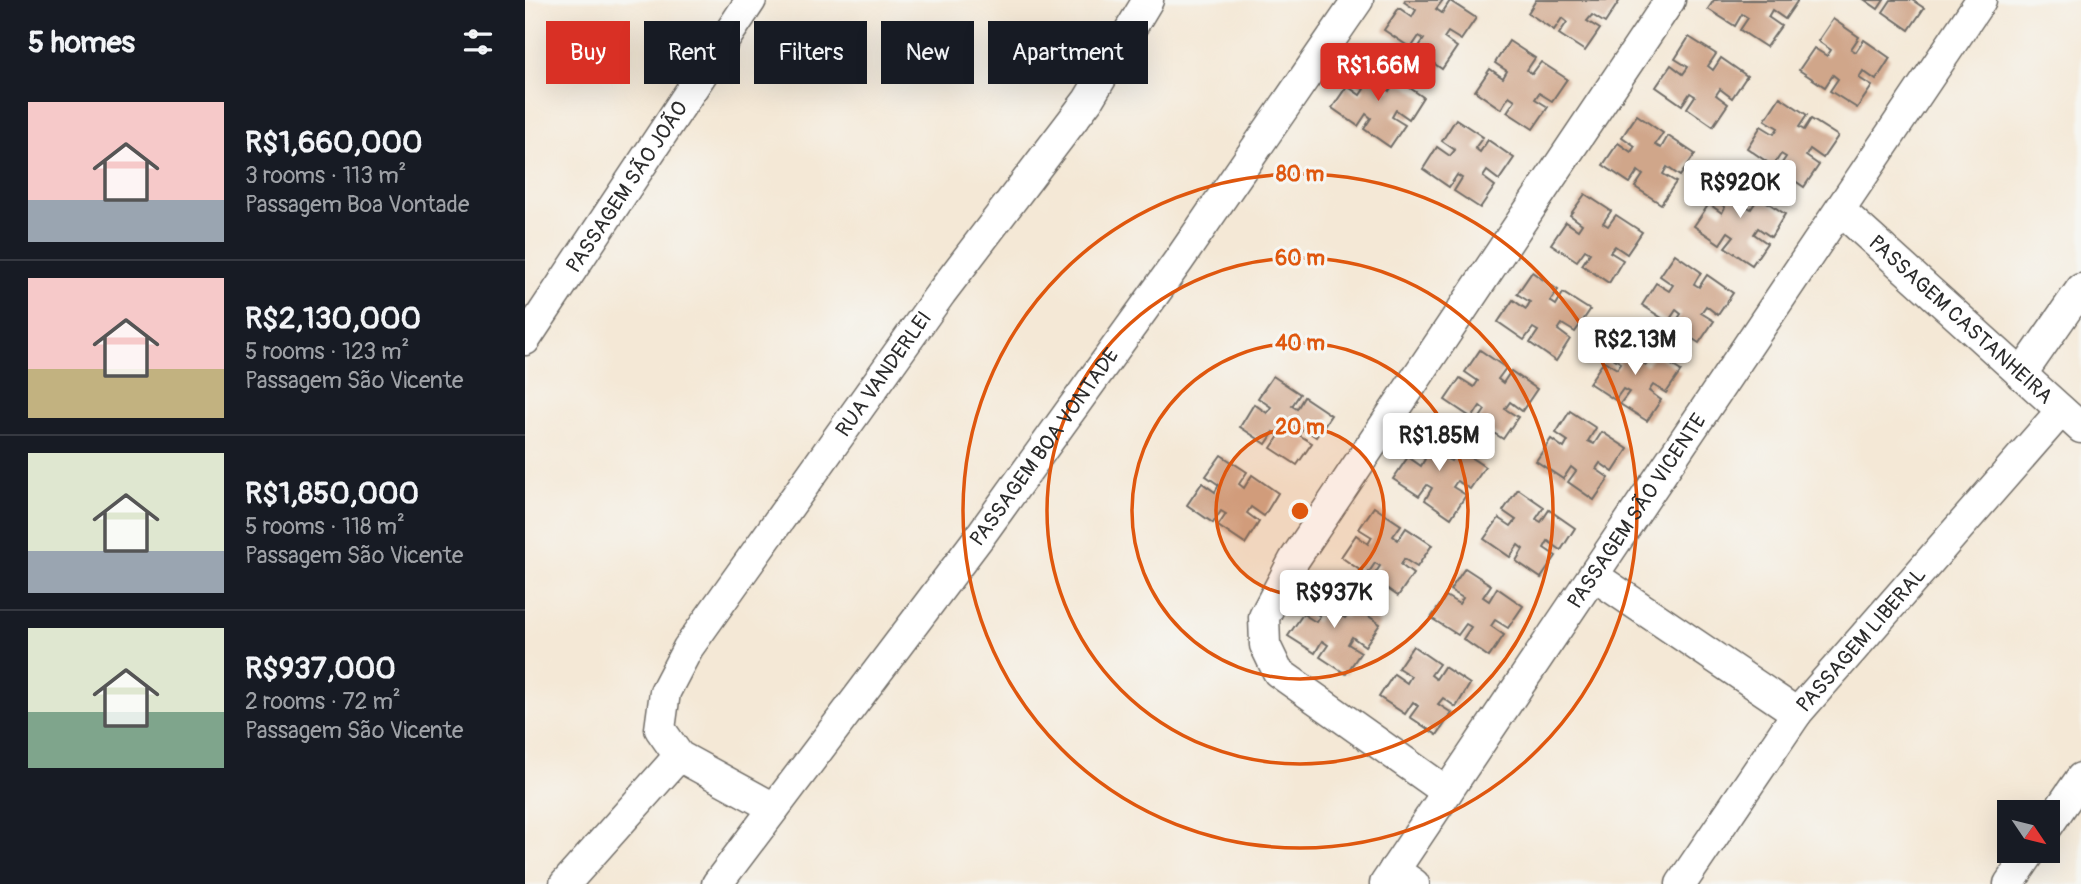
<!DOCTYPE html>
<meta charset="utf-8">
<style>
body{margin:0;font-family:Pangolin,sans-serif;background:#242831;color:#f1f3f6;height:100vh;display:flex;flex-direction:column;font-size:26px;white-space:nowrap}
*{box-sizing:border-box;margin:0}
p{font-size:23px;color:#9ea1a6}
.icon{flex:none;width:38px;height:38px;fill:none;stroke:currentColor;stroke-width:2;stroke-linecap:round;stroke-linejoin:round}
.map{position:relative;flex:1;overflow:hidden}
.sheet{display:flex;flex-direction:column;background:#171b24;width:525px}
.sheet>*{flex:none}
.hud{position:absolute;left:21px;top:21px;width:665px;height:63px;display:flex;gap:14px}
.needle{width:46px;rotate:125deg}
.controls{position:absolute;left:1472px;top:800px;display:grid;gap:14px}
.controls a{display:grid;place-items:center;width:63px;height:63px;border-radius:0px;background:#171b24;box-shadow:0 7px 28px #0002;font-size:35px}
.price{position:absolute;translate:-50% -60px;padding:0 16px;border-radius:7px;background:#fff;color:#222;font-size:23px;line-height:46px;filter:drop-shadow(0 2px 4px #0008)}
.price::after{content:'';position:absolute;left:50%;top:42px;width:21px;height:16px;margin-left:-10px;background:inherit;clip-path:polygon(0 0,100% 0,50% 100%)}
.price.on{background:#d93025;color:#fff}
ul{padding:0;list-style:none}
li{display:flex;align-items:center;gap:21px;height:175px;padding:0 28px}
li+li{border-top:2px solid #363941}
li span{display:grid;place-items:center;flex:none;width:196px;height:140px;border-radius:0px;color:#555}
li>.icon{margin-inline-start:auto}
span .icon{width:84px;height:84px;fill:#fffc;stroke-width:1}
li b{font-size:30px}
h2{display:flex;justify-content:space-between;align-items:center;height:84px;padding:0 28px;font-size:30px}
.chip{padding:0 24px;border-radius:0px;background:#171b24;box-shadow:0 7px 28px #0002;font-size:24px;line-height:63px}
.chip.on{background:#d93025;color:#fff}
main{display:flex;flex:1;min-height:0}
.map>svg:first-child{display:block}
.building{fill:#d0a68a}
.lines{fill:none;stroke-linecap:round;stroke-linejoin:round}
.minor-casing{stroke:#716d67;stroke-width:33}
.minor{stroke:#fff;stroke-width:30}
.ring{fill:none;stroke:#df570e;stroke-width:3.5}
.labels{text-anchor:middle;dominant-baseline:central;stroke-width:6;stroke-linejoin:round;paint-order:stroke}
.street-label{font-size:21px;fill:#2b2b2b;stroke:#f6f6f2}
.centre{fill:#df570e;stroke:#f6f6f2;stroke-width:3.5}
.ring-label{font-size:21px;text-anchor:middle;font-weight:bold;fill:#df570e;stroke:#f6f6f2;stroke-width:6;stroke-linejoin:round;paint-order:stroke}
</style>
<main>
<section class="sheet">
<h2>5 homes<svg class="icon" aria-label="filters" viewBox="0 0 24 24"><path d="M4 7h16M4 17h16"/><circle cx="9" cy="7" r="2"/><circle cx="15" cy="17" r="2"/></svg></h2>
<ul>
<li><span style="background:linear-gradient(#f6c9c9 70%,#9aa5b1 0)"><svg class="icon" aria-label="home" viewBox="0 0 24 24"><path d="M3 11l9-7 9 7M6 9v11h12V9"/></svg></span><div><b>R$1,660,000</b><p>3 rooms · 113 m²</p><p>Passagem Boa Vontade</p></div></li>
<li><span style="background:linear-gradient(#f6c9c9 65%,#c2b280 0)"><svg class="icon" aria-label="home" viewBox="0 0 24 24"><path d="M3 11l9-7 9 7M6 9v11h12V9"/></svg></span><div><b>R$2,130,000</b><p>5 rooms · 123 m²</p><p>Passagem São Vicente</p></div></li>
<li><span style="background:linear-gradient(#dfe7d0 70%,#9aa5b1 0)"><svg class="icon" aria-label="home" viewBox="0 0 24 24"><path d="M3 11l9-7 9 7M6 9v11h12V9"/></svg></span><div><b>R$1,850,000</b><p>5 rooms · 118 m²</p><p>Passagem São Vicente</p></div></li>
<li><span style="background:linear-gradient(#dfe7d0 60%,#7fa58c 0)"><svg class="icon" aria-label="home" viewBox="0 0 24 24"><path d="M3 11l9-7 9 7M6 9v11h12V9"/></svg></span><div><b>R$937,000</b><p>2 rooms · 72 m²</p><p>Passagem São Vicente</p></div></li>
</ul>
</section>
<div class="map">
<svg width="1556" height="884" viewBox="0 0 1556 884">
<rect width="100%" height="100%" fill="#f6f6f2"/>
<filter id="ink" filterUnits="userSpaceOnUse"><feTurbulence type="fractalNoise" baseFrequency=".0143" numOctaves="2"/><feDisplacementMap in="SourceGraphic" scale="14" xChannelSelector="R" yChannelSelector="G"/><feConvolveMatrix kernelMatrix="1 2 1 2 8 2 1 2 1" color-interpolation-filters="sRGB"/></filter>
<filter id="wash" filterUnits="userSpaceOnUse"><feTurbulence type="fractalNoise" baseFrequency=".00686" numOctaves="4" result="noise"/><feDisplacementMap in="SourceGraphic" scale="28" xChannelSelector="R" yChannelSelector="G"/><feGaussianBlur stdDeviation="1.57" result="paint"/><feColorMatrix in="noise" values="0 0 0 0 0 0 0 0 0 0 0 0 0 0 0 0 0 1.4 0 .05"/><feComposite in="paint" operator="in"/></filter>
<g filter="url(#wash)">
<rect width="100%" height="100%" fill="#f4e8d6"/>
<g id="blocks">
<g class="building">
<path d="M880,0H918L911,9L917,13L925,1L951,18L936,40L923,32L919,38L932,47L917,69L891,51L899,39L894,36L886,48L859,30L874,8L887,17L891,10L879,2Z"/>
<path d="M1011,0H1095L1080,23L1067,15L1062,21L1075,29L1060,51L1034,34L1042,22L1037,18L1029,30L1003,13Z"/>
<path d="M1189,0H1273L1260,19L1247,10L1243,17L1256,26L1241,47L1215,30L1223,18L1217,14L1210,26L1183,9Z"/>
<path d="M1340,0H1359L1353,9Z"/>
<path d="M1366,0H1387L1399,8L1384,30L1358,12Z"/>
<path d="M1308,19L1334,37L1326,49L1331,52L1339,40L1365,58L1351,80L1338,71L1334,78L1347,86L1332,108L1305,91L1313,79L1308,75L1300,87L1274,70L1289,48L1302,56L1306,50L1293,41Z"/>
<path d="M1164,37L1191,54L1183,66L1188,70L1196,58L1222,76L1207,98L1195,89L1191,95L1203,104L1188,126L1162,108L1170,96L1165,93L1157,105L1131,87L1146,65L1158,74L1163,67L1150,59Z"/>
<path d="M984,41L1010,58L1002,70L1007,74L1016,62L1042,79L1027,101L1014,93L1010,99L1023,107L1008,129L982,112L990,100L984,96L976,109L950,91L965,69L978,78L982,71L970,63Z"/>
<path d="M841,58L867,76L859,87L864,91L872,79L898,97L884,119L871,110L867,117L880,125L865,147L839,129L846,118L841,114L833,126L807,108L822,86L835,95L839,89L826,80Z"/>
<path d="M1255,97L1282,115L1274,127L1279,130L1286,119L1313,136L1298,158L1285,149L1281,156L1294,165L1279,187L1253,169L1261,157L1256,154L1248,166L1222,148L1236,126L1249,134L1253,128L1240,120Z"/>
<path d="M1112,115L1138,133L1130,145L1136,148L1143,136L1170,154L1155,176L1142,167L1138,174L1151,182L1136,204L1110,187L1118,175L1113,171L1105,183L1078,165L1093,143L1106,152L1110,146L1097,137Z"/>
<path d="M931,119L958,137L950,148L955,152L963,140L989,158L974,180L962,171L958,177L970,186L955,208L929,191L937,178L932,175L924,187L898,169L912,147L925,156L930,150L917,141Z"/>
<path d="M1203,176L1229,193L1221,206L1226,209L1234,197L1260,214L1246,237L1233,228L1229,234L1242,243L1227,265L1200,247L1209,236L1203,232L1195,244L1169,226L1184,204L1197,213L1200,207L1188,198Z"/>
<path d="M1060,194L1086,211L1078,223L1083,226L1091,215L1117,232L1102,254L1090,246L1085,252L1098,260L1084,283L1057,265L1065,253L1060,250L1052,261L1026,244L1041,222L1053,230L1057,224L1045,215Z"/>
<path d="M1150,254L1176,272L1169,284L1174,287L1182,275L1208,293L1193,315L1181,306L1176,313L1189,321L1174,343L1148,326L1156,314L1151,310L1143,322L1117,305L1131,283L1144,291L1148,285L1135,276Z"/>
<path d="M1007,272L1033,290L1025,301L1031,305L1038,293L1065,310L1050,332L1037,324L1033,330L1045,339L1031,361L1005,343L1013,331L1008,328L999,340L973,322L988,300L1001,309L1005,302L992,294Z"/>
<path d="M1098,332L1124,350L1116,362L1121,365L1129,354L1156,371L1141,393L1128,385L1124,391L1136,400L1122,421L1095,404L1104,392L1098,389L1090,400L1064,383L1079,361L1092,369L1096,363L1083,355Z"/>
<path d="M955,350L981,368L973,379L978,383L986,371L1012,389L997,411L985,402L980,409L993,417L978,439L952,422L960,410L955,406L947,418L920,400L935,378L949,387L953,381L940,372Z"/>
<path d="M748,376L775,394L767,406L772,409L779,397L806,415L791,437L778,428L774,435L787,443L772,465L746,448L754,436L749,432L741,444L715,427L729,404L742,413L746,407L733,398Z"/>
<path d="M1045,411L1071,428L1063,441L1069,444L1077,432L1103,449L1088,472L1075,463L1071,469L1084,478L1069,500L1043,482L1051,471L1046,467L1038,479L1011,461L1026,439L1039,448L1043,441L1031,433Z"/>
<path d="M902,429L928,446L920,458L926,461L933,449L960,467L945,489L932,481L928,487L941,495L926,518L900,500L907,488L902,485L894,496L868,479L883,457L896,466L900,459L887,450Z"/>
<path d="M696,455L722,472L714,484L719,488L727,475L753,493L739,516L726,507L722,513L734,522L720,544L693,526L701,514L696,511L688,523L662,505L677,483L690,492L694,485L681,476Z"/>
<path d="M993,489L1019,507L1011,519L1016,522L1024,510L1050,528L1036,550L1023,541L1019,548L1031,556L1016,578L991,561L998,549L993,545L985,557L959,539L974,518L986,526L991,520L978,511Z"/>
<path d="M849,507L876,525L868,536L873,540L881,528L907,545L892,567L879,559L876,565L888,574L873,596L847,578L855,566L850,563L842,575L816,557L831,535L843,544L847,537L834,529Z"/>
<path d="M940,568L966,585L958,597L964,601L972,588L998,606L983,628L970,620L966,626L979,635L964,657L938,639L946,627L941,624L933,635L906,618L921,596L934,604L938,598L925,590Z"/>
<path d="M797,585L823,603L815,615L820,618L829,606L855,624L840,646L827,637L823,644L836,652L821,674L795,657L803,645L797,641L790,653L763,636L778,614L791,622L795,616L782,607Z"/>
<path d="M888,646L914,664L906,675L911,679L919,667L945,684L931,707L918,698L913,704L927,713L912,735L885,717L893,706L888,702L880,714L854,697L869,674L882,683L886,676L873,668Z"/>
</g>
</g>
</g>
<g filter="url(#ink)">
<use href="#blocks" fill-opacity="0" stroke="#716d67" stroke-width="2"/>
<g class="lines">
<defs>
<g id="minor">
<path id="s1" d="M1315,210L1556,428"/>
<path id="s2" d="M0,340L226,0"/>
<path d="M1496,375L1556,289"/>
<path d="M1069,576L1272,713"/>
<path d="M922,792L753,672L740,645L739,617L769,560L1145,0"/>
<path id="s3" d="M249,808L154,756L135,729L140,692L163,648L416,293L563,100L623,0"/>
<path d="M1522,827L1556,778"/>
<path d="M869,870L889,884"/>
<path d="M40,884L154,756"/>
<path id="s4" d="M192,884L455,536L654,260L833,0"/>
<path id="s5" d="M860,884L1456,0"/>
<path id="s6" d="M1156,884L1272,713L1536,411"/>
<path d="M1484,884L1507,850"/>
</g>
</defs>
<use href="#minor" class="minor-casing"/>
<use href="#minor" class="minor"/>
</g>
</g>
<circle cx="775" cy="511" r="84" fill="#df570e" fill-opacity=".12"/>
<g class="ring">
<circle cx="775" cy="511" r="84"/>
<circle cx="775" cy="511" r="168"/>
<circle cx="775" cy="511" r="253"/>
<circle cx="775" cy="511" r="337"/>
</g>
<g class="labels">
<g class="street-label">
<text stroke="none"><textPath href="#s2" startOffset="184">PASSAGEM SÃO JOÃO</textPath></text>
<text stroke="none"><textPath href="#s1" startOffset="163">PASSAGEM CASTANHEIRA</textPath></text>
<text stroke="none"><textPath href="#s3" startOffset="565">RUA VANDERLEI</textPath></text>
<text stroke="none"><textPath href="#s4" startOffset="546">PASSAGEM BOA VONTADE</textPath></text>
<text stroke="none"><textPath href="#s5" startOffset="450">PASSAGEM SÃO VICENTE</textPath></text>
<text stroke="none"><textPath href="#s6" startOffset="304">PASSAGEM LIBERAL</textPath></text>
</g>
</g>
<circle cx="775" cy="511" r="10" class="centre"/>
<g class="ring-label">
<text x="775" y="181">80 m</text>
<text x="775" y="265">60 m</text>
<text x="775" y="350">40 m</text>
<text x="775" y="434">20 m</text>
</g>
</svg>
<div class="controls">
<a><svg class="needle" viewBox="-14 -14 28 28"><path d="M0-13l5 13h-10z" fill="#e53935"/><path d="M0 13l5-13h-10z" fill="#9ea1a6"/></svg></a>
</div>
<b class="price on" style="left:853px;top:103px">R$1.66M</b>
<b class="price" style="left:1215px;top:220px">R$920K</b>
<b class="price" style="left:1110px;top:377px">R$2.13M</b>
<b class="price" style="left:914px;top:473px">R$1.85M</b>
<b class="price" style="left:809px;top:630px">R$937K</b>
<div class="hud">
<a class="chip on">Buy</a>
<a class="chip">Rent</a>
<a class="chip">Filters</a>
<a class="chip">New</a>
<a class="chip">Apartment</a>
</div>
</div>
</main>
